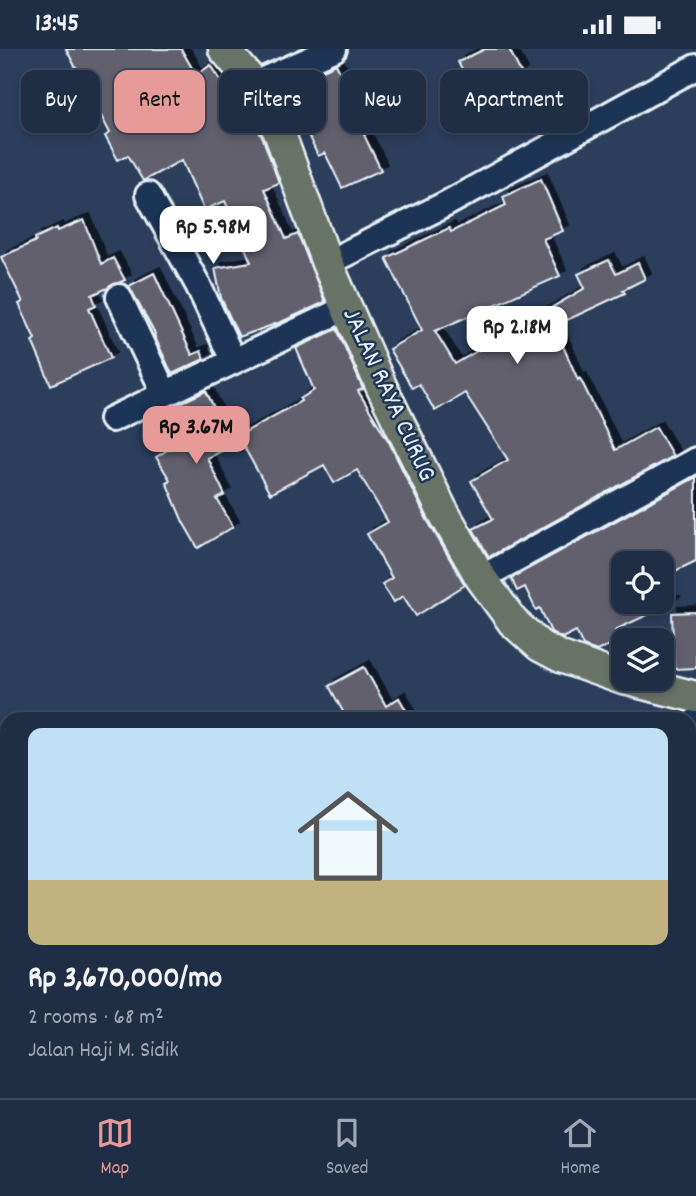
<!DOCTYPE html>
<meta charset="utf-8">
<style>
body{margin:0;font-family:Dekko,sans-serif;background:#28364c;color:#f1f3f6;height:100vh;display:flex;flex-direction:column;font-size:26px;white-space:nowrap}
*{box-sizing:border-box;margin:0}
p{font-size:23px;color:#a2a8b3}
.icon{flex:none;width:38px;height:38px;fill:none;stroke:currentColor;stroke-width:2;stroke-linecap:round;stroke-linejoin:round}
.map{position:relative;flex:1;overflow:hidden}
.details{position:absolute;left:0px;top:663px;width:696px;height:387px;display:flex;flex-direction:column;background:#202e45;border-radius:21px 21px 0 0;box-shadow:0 4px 10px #0003,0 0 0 2px #3d4a5e}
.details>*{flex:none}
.top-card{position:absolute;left:21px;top:21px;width:654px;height:63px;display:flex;gap:14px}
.fabs{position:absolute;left:611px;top:502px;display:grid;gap:14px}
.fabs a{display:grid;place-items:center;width:63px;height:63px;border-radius:14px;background:#202e45;box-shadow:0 4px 10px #0003,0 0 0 2px #3d4a5e;font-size:35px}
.price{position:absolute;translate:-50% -60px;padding:0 16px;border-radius:14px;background:#fff;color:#222;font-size:23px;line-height:46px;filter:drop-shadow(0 2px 4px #0008)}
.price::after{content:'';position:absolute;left:50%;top:42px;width:21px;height:16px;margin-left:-10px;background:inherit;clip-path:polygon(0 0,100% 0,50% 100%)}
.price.selected{background:#e69b98;color:#111}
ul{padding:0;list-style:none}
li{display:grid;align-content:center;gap:14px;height:371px;padding:0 28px}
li+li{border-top:2px solid #3d4a5e}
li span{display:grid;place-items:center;height:217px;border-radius:14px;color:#555}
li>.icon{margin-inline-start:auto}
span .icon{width:126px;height:126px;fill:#fffc;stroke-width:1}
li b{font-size:30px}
.pill{padding:0 24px;border-radius:14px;background:#202e45;box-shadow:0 4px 10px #0003,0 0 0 2px #3d4a5e;font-size:24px;line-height:63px}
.pill.selected{background:#e69b98;color:#111}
.status{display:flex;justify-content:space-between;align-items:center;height:49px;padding:0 35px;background:#202e45;direction:ltr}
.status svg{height:19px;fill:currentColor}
.tab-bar{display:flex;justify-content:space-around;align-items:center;height:98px;border-top:2px solid #3d4a5e;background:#202e45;font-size:19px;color:#a2a8b3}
.tab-bar a{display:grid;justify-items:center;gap:4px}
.tab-bar .selected{color:#e69b98}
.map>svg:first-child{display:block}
.building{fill:#63616e;stroke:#e8f1f8;stroke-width:2;filter:url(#shadow)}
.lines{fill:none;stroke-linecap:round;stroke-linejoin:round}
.minor-casing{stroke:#e8f1f8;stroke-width:30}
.major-casing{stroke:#e8f1f8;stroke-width:35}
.minor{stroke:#1d3557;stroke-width:24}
.major{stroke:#697266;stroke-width:30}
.labels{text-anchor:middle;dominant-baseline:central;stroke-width:5;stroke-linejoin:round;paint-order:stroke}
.street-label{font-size:26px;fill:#e8f1f8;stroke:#1d3557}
</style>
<div class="status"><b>13:45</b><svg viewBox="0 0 49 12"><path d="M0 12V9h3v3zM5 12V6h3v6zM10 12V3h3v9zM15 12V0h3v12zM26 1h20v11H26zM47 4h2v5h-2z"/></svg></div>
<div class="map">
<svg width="696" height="1049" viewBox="0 0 696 1049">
<defs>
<filter id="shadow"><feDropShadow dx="6" dy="-6" stdDeviation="0" flood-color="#0009"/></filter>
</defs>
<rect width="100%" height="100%" fill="#2b3e5c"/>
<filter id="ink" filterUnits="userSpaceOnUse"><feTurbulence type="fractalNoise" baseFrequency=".0143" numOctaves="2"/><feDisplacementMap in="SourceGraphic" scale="14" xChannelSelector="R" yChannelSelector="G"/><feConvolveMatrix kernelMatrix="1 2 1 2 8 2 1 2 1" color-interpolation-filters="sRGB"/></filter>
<g filter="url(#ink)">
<g class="building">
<path d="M66,0H181L196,26L211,16L223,35L228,31L239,45L263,90L279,134L264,140L286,190L298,185L325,253L281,273L239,288L221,249L215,219L251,213L225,152L204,161L182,111L143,132L128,106L118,111L105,87L110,84Z"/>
<path d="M485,0H509L522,26L476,50L458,13Z"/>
<path d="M336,15L347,38L361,31L383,76L364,86L381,121L342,139L325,104L318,107L285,38Z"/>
<path d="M541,130L563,182L543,190L560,227L435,282L455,315L585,239L578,225L609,211L616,225L638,214L645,230L623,241L625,244L554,277L578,331L580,329L615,401L656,378L673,407L489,508L473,480L493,470L471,432L508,411L465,344L435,362L419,335L412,339L389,300L422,281L386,209L449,179L451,183L506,156L503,147Z"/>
<path d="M84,171L101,215L113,209L125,231L92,246L96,256L89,259L111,309L51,336L32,292L35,290L19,255L23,253L1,208L36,192L35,189L57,179L58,182Z"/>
<path d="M154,224L192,306L201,302L204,310L172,325L154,286L155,285L129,237Z"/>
<path d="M337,280L363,340L358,342L389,393L426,469L465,536L416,567L403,547L394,553L382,535L392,529L367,485L388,473L357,421L334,434L324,416L270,445L238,387L301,352L300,350L314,341L296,299Z"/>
<path d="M206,342L232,397L207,409L225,446L217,450L233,478L198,499L183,473L166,433L170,431L156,408L174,397L157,365Z"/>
<path d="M696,428V512L671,524L661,503L639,514H623V553H675L615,581L620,591L597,602L583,597L576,582L562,589L551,583L540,559L536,561L525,538L517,542L511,529Z"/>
<path d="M696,563V619L674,620L672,564Z"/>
<path d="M364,618L386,657L399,649L411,670H347L329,637Z"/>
</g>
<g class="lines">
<defs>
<g id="minor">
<path d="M254,35L334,0"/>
<path d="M148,146L198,236L233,311"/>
<path d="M327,214L446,155L696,18"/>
<path d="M119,248L164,343"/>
<path d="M112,370L346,259"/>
<path d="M481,529L696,411"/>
<path d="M690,676L696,672"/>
<path d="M690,830L696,826"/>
<path d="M0,894L7,907"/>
<path d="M419,1043L422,1049"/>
<path d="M26,1049L36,1043"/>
<path d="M300,1049L311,1043"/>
</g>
<g id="major">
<path d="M224,0L254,35L279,83L327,214L381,337L442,461L481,529L513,573L540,597L561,608L623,630"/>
<path d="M624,630L696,648"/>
</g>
</defs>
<use href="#minor" class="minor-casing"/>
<use href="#major" class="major-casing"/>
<use href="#minor" class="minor"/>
<use href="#major" class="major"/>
</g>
</g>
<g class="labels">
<g class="street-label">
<text transform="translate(388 346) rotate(65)">JALAN RAYA CURUG</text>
</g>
</g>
</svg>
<div class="fabs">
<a><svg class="icon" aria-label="locate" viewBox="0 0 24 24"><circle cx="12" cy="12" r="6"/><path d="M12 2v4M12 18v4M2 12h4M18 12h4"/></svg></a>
<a><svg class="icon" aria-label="layers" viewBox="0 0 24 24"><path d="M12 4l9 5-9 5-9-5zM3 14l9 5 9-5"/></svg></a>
</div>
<b class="price" style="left:213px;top:217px">Rp 5.98M</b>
<b class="price" style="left:517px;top:317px">Rp 2.18M</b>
<b class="price selected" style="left:196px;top:417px">Rp 3.67M</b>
<div class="top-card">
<a class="pill">Buy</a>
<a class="pill selected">Rent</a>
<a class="pill">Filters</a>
<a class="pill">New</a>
<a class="pill">Apartment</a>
</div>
<section class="details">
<ul>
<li><span style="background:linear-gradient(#bfe0f5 70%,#c2b280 0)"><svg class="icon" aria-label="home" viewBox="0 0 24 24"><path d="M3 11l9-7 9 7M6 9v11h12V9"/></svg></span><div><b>Rp 3,670,000/mo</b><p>2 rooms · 68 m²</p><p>Jalan Haji M. Sidik</p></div></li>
</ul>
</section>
</div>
<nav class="tab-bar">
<a class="selected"><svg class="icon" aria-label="map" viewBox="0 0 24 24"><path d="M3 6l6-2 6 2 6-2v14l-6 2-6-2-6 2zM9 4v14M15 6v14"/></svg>Map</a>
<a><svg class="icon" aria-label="saved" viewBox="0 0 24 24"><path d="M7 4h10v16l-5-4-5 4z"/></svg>Saved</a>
<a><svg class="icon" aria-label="home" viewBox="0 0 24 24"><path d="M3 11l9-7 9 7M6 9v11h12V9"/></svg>Home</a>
</nav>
